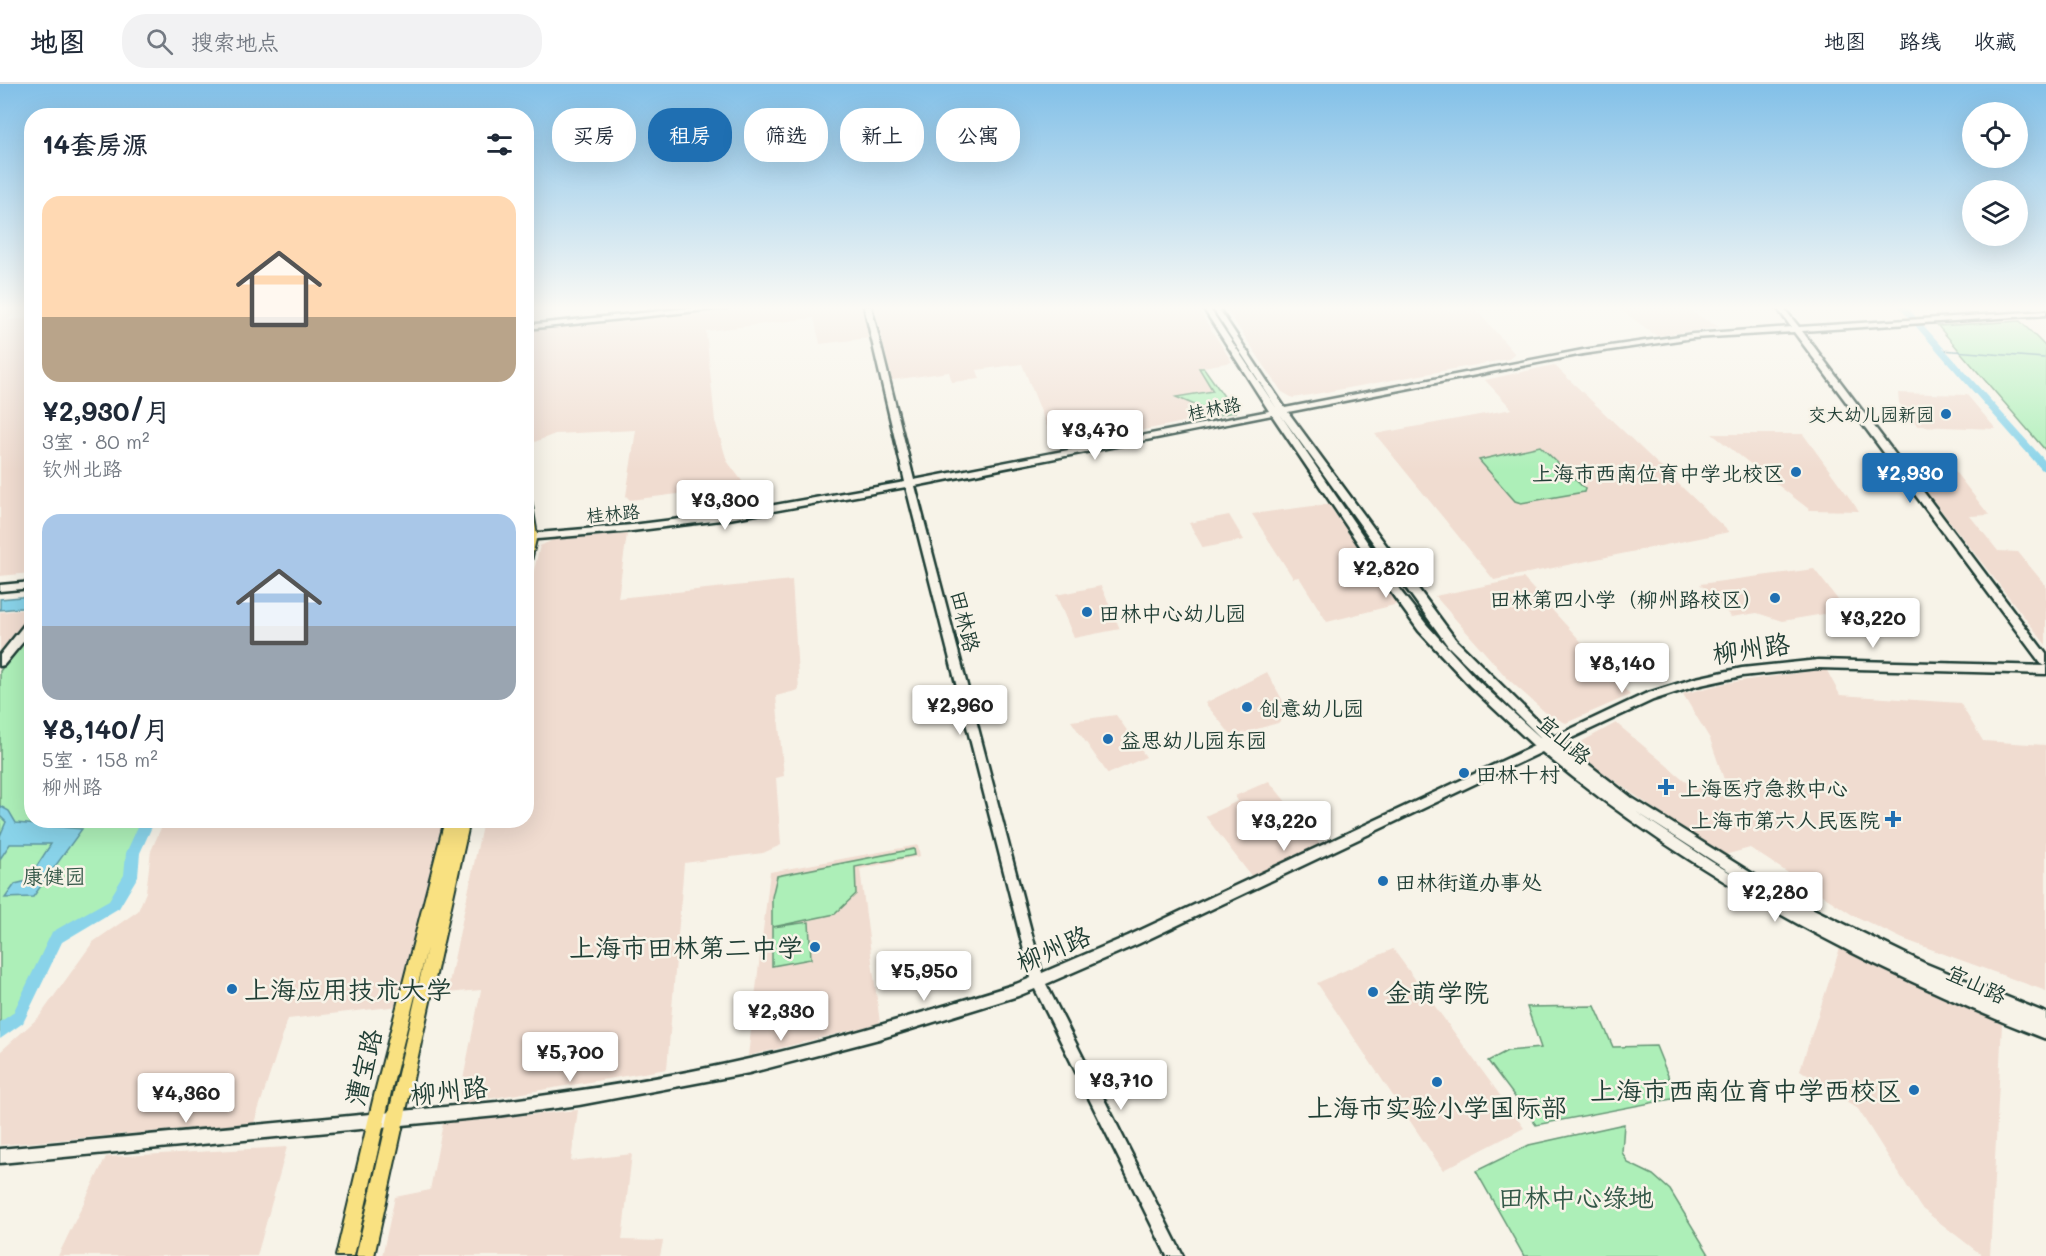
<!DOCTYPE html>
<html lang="zh">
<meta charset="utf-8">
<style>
body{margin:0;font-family:Mali,"LXGW WenKai TC",sans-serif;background:#f2f2f3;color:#1f2937;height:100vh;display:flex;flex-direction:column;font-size:22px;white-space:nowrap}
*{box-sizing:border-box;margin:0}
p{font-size:20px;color:#747a83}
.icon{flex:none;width:33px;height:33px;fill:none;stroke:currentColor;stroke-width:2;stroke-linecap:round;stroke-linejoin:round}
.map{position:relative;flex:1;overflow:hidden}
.drawer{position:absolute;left:24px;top:24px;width:510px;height:720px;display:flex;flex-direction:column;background:#fff;border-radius:24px;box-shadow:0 6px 24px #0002}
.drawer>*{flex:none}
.guide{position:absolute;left:552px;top:24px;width:570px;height:54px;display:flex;gap:12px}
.buttons{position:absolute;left:1962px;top:18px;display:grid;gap:12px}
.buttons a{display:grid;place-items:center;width:66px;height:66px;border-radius:50%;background:#fff;box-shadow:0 6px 24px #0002;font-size:30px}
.price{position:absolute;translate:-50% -51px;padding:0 14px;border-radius:6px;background:#fff;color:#222;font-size:20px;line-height:39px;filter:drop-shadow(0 2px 3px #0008)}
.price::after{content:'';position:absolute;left:50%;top:36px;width:18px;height:14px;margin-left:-9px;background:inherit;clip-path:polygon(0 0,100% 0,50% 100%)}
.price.current{background:#1f6fb2;color:#fff}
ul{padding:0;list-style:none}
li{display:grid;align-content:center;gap:12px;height:318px;padding:0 18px}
li span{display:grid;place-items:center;height:186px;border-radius:18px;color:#555}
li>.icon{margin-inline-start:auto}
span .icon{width:108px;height:108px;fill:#fffc;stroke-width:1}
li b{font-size:26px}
h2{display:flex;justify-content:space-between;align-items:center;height:72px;padding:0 18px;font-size:26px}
.pill{padding:0 21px;border-radius:24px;background:#fff;box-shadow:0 6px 24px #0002;font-size:21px;line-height:54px}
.pill.current{background:#1f6fb2;color:#fff}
header{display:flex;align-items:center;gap:36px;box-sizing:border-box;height:84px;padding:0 30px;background:#fff;border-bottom:2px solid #e0e1e3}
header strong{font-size:28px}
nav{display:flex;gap:33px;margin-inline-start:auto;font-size:21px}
.search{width:420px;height:54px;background:#f2f2f3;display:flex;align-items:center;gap:15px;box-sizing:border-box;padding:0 21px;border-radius:24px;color:#747a83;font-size:22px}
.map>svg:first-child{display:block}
.built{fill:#f0dcd0}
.green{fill:#adefb8;stroke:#669676;stroke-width:1.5}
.water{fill:#89d3e9;stroke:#5f97a1;stroke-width:1.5}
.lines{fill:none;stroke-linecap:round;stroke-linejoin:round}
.stream{stroke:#5f97a1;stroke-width:1.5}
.river{fill:#89d3e9;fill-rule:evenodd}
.secondary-casing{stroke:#1f3d34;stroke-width:5}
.primary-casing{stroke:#1f3d34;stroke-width:4}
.secondary{fill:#f7f3e8;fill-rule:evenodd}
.primary{fill:#f9e181;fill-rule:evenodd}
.poi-dot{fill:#1f6fb2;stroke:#f7f3e8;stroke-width:2}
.labels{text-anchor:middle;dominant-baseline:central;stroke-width:5;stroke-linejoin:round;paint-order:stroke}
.far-street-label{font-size:18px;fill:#1f3d34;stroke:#f7f3e8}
.far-poi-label{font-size:18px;fill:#1f3d34;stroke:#f7f3e8;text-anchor:end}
.poi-label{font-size:21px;fill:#1f3d34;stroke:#f7f3e8;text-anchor:start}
.street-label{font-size:21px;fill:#1f3d34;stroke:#f7f3e8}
.park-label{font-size:21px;fill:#345848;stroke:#f7f3e8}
.near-street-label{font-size:26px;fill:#1f3d34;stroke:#f7f3e8}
.near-poi-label{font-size:26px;fill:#1f3d34;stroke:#f7f3e8;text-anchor:end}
.near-park-label{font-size:26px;fill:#345848;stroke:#f7f3e8}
</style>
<header>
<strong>地图</strong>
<div class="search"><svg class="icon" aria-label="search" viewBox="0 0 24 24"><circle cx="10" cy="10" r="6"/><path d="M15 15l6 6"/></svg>搜索地点</div>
<nav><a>地图</a><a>路线</a><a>收藏</a></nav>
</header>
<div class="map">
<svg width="2046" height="1172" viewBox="0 0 2046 1172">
<rect width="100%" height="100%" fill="#f7f3e8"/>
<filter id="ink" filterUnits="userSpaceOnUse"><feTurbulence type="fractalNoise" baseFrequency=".0167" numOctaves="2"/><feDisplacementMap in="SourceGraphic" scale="12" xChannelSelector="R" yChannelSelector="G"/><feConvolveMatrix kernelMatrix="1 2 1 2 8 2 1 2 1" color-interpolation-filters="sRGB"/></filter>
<g filter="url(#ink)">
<g class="built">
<path d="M0,222H19L8,236L31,234V489L0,492Z"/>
<path d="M752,222H861L869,254L820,260L814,234L706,247L715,337L727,377L742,397L741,402L630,416L626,412L636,346L555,350L527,361L526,246Z"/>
<path d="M874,222H1196L1232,278L1203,283L1235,328L1062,362L1054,360L1022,280L977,286L980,295L952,298L949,288L892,296Z"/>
<path d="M1224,222H1440L1445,227L1474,223L1515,270L1509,275L1293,314L1282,308Z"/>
<path d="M1615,222H1681L1719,243L1657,252Z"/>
<path d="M1554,281L1729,448L1494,496L1375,350L1512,325L1485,296Z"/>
<path d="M1898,309L1967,311L1996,345L1918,342L1899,319Z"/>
<path d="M1712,350H1803L1859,427L1810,426Z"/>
<path d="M1901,375H1945L1989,431L1970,432L1998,467L2018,468L2046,502V561Z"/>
<path d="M1328,420L1369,478L1398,520L1327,538L1299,493L1293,494L1252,430Z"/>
<path d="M1229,431L1244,456L1203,464L1189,439Z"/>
<path d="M627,450L618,514L792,496L799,606L776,612L784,692L776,694L781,761L763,769L684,779L667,985L458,1020L481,906L447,909L483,737L526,736V518L540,462L553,456Z"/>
<path d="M1814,485L1859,543L1847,542L1824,530L1782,537L1757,529L1731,533L1700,500Z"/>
<path d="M1523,494L1630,611L1566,639L1547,630L1507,594L1435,512Z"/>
<path d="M1101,502L1120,545L1074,554L1056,511Z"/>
<path d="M31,525V529L0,567V528Z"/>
<path d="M1826,585L1840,611L1960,619L1983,657L2046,661V907L1903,855L1851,830L1750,764L1721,772L1582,674L1581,658L1616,639L1689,700L1728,707L1710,655L1683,610L1726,599Z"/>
<path d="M1267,588L1289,628L1278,639L1232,652L1205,619Z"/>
<path d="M1116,631L1146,673L1108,690L1071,637Z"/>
<path d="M1269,697L1321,761L1252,793L1205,732L1238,717L1235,712Z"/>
<path d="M164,737H446L399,922L288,935L254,1039L0,1061V968L39,933L93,858L138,827L146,808L151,767Z"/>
<path d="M918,761L920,772L860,785L880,939L748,972L770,788Z"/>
<path d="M1840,864L2002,940L1990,1172H1983L1921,1124L1858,1025L1800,986Z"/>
<path d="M1393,865L1524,1044L1443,1086L1317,899Z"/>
<path d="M578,1026L571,1077L632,1070L622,1156L663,1157L660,1172H382L395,1113L430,1106L443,1039Z"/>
<path d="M287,1063L257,1172H58L106,1073Z"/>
</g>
<g class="green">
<path d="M2020,237L2046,263V367L1938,242Z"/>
<path d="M1199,284H1204L1235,328L1218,331L1176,313L1213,307Z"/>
<path d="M1540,362L1585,405L1584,408L1521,419L1515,417L1479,376Z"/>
<path d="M31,550L32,736L148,737L133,769L131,792L114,820L57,853L18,934L0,948V587Z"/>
<path d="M914,765L915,771L855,783L856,810L835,830L773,843L809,838L811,875L772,882V813L777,792Z"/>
<path d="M1595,922L1613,963L1656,962L1677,1014L1536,1041L1488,977L1507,967L1541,964L1527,923Z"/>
<path d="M1624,1040L1622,1068L1628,1079L1653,1091L1670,1106L1710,1172H1524L1476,1087L1529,1061Z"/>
</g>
<g class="water">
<path d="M31,512V523L0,526V515Z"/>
<path d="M0,722L9,727L16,739L82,745L33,813L5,814L15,800L27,797L51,760H10L0,775V752L6,738L0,732Z"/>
</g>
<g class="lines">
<path class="stream" d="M1941,266L2044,274"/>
<g class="river">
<path d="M1898,222H1906L2046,378V387L2042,386Z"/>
<path d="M141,736H155L140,769L138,792L119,824L62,858L23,939L0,955V938L13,929L52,848L109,816L124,791L126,769Z"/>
</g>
<defs>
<g id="secondary">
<path d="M709,222H729L725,224L526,245V241Z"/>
<path d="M864,222H871L914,396L1269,327L1202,222H1208L1277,325L1211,222H1217L1285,324L1583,266L1693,250L1791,243L1776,222H1782L1799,243L2046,227V231L1802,247L2046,570V582L2042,581L1794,248L1693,254L1583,270L1288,328L1456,556L1554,653L1645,610L1696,594L1742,584L1818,576L2046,582V590L1818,584L1742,592L1696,602L1653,616L1561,659L1632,714L1791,814L1924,879L2046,929V941L1951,902L2046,941V955C1988,933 1931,907 1875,880C1756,821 1644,753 1542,668L1138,860L1046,900L1183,1172H1167L1035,905L1018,912L879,955L749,989L579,1021L497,1032L0,1079V1065L497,1018C581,1007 666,994 749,975C839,955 928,927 1016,900L1031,894L906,403L729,435L632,447L526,456V450L632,441L729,429L905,398ZM1280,330L1448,562L1544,657L1477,596L1427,541L1402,509ZM1272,331L1395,514L1419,547L1470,602L1534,662L1128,852L1042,889L915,402ZM1635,727L1741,795L1712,778Z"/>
<path d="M32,498V504L0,507V501Z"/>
<path d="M28,536H32V547L4,581L0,582V571Z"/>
</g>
<g id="primary">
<path d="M526,413L531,416L537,451L531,477L526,481Z"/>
<path d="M445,736H470L374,1172H356L427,864L391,1008L354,1172H336L375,1008Z"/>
</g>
</defs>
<use href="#secondary" class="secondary-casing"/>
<use href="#primary" class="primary-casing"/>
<use href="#secondary" class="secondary"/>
<use href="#primary" class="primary"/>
</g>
</g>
<linearGradient id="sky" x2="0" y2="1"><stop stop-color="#82c0e8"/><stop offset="0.58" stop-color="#fbfaf5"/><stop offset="1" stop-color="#fbfaf5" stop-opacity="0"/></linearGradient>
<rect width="2046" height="386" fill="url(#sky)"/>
<g class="poi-dot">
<circle cx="1946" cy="330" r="6"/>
<circle cx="1796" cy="388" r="6"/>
<circle cx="1775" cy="514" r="6"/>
<circle cx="1087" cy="528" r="6"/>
<circle cx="1247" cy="623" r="6"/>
<circle cx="1108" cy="655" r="6"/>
<circle cx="1464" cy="689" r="6"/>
<path d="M1663 694h6v6h6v6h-6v6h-6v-6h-6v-6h6z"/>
<path d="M1890 726h6v6h6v6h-6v6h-6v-6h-6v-6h6z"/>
<circle cx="1383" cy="797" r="6"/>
<circle cx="815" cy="863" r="6"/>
<circle cx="232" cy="905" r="6"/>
<circle cx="1373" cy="908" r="6"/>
<circle cx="1437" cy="998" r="6"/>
<circle cx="1914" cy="1006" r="6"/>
</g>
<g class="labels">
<g class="far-street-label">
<text transform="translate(1214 324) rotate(-11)">桂林路</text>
<text transform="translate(613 429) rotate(-5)">桂林路</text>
</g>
<g class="far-poi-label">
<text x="1934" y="330">交大幼儿园新园</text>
</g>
<g class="poi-label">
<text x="1784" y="388" text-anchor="end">上海市西南位育中学北校区</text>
<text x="1763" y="514" text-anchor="end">田林第四小学（柳州路校区）</text>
<text x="1099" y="528">田林中心幼儿园</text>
<text x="1259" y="623">创意幼儿园</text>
<text x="1120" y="655">益思幼儿园东园</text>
<text x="1476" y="689">田林十村</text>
<text x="1680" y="703">上海医疗急救中心</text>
<text x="1880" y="735" text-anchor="end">上海市第六人民医院</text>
<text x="1395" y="797">田林街道办事处</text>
</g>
<g class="street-label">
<text transform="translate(966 537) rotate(76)">田林路</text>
<text transform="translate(1565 655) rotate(41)">宜山路</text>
<text transform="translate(1977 899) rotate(25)">宜山路</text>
</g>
<g class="park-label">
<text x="54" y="791">康健园</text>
</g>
<g class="near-street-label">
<text transform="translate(1751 564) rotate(-8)">柳州路</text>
<text transform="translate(1053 864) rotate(-23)">柳州路</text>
<text transform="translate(363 983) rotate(-76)">漕宝路</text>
<text transform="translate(449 1006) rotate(-6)">柳州路</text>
</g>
<g class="near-poi-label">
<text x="803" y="863">上海市田林第二中学</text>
<text x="244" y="905" text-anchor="start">上海应用技术大学</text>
<text x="1385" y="908" text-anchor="start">金萌学院</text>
<text x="1902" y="1006">上海市西南位育中学西校区</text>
<text x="1437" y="1023" text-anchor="middle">上海市实验小学国际部</text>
</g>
<g class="near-park-label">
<text x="1576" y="1113">田林中心绿地</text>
</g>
</g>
</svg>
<div class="buttons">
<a><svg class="icon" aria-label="locate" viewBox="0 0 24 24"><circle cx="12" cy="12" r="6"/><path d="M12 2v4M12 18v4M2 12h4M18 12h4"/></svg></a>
<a><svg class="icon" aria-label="layers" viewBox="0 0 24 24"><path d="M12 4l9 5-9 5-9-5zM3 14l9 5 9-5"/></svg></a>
</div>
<b class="price" style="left:1095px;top:377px">¥3,470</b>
<b class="price current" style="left:1910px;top:420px">¥2,930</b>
<b class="price" style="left:725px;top:447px">¥3,300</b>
<b class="price" style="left:1386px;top:515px">¥2,820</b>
<b class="price" style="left:1873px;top:565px">¥3,220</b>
<b class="price" style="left:1622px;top:610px">¥8,140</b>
<b class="price" style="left:960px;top:652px">¥2,960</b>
<b class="price" style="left:1284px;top:768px">¥3,220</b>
<b class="price" style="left:1775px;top:839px">¥2,280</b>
<b class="price" style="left:924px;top:918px">¥5,950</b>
<b class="price" style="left:781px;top:958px">¥2,330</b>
<b class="price" style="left:570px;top:999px">¥5,700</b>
<b class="price" style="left:1121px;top:1027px">¥3,710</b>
<b class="price" style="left:186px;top:1040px">¥4,360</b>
<div class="guide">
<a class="pill">买房</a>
<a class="pill current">租房</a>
<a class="pill">筛选</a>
<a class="pill">新上</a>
<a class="pill">公寓</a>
</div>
<section class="drawer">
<h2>14套房源<svg class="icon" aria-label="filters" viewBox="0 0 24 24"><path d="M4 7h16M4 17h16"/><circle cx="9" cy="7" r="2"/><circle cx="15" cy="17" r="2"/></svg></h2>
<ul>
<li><span style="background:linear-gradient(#ffd9b3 65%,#b9a48a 0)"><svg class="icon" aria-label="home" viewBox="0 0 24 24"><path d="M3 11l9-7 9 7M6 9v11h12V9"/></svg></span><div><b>¥2,930/月</b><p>3室 · 80 m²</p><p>钦州北路</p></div></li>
<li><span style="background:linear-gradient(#a9c7e8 60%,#9aa5b1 0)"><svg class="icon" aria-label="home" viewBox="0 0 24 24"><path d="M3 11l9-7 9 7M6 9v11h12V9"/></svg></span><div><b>¥8,140/月</b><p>5室 · 158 m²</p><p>柳州路</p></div></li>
</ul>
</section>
</div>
